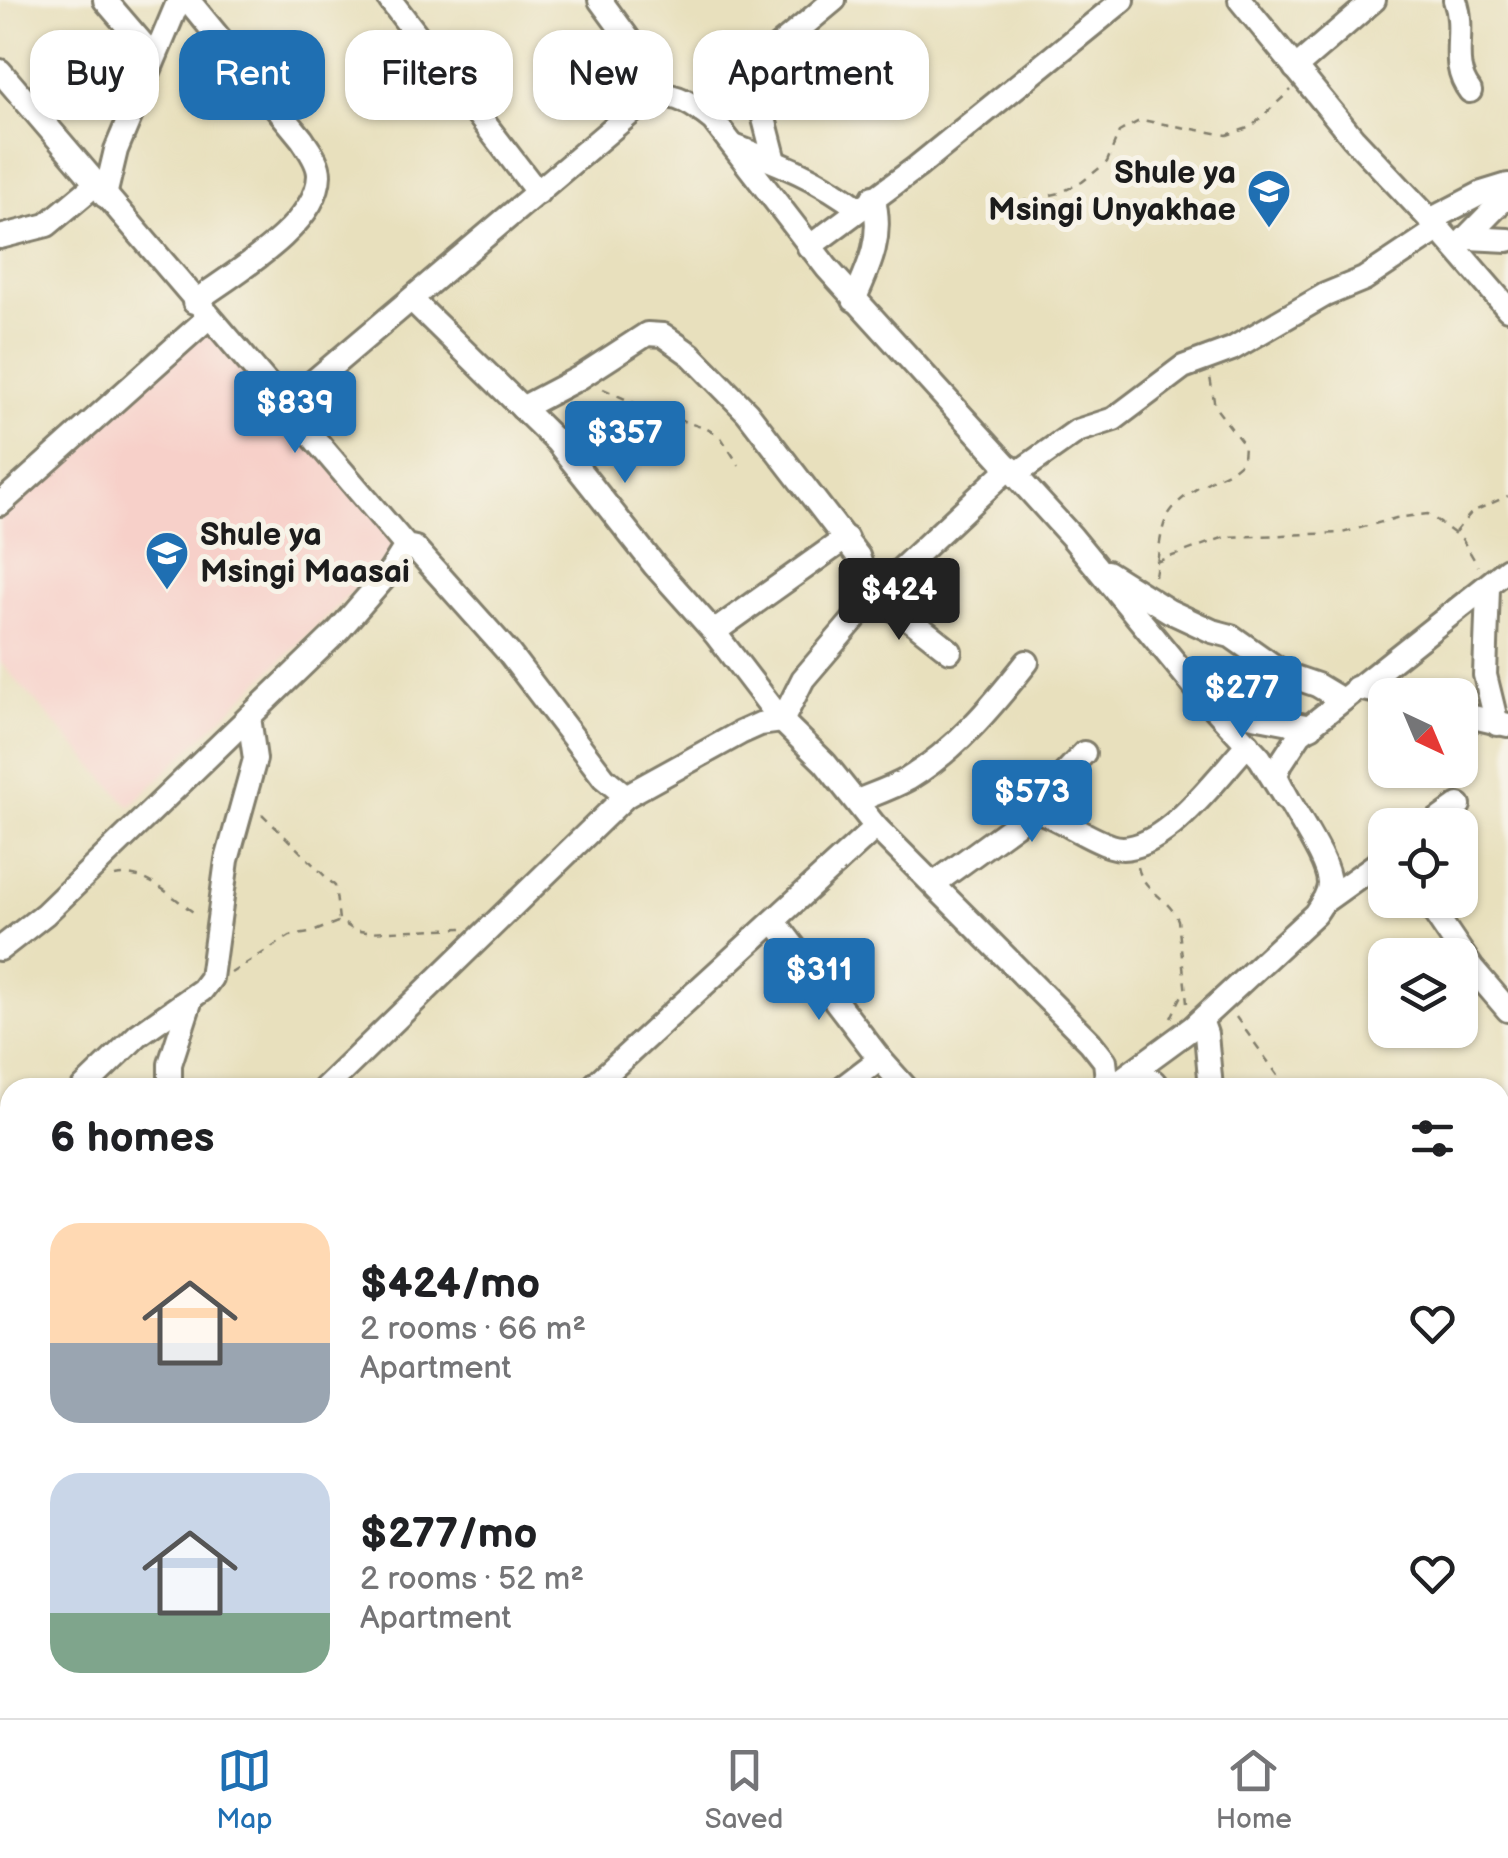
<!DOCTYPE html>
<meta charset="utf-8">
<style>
body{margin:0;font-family:"Balsamiq Sans",sans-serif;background:#f2f2f2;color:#202124;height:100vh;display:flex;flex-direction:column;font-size:38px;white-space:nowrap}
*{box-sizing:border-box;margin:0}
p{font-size:32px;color:#757577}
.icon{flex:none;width:55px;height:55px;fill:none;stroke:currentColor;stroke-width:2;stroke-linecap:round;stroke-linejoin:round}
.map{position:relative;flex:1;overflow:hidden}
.panel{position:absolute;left:0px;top:1078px;width:1510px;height:642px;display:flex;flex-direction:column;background:#fff;border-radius:30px 30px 0 0;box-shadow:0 2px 8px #0004}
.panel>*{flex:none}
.banner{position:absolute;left:30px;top:30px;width:1000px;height:90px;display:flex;gap:20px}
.needle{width:65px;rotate:136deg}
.buttons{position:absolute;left:1368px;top:678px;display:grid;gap:20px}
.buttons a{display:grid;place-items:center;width:110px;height:110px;border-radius:20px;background:#fff;box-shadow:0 2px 8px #0004;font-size:50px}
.price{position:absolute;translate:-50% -85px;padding:0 22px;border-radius:10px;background:#1f6fb2;color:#fff;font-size:32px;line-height:65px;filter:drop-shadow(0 2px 5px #0008)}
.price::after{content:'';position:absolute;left:50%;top:60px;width:30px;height:22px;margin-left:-15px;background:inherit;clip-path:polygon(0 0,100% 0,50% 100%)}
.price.on{background:#222;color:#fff}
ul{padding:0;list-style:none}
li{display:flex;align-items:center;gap:30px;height:250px;padding:0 50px}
li span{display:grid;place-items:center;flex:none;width:280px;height:200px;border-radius:30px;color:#555}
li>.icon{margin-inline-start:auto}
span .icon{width:120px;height:120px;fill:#fffc;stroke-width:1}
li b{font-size:42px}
h2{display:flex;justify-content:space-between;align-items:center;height:120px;padding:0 50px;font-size:42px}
.tag{padding:0 35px;border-radius:30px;background:#fff;box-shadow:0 2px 8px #0004;font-size:35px;line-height:90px}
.tag.on{background:#1f6fb2;color:#fff}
.dock{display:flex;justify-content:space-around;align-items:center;height:140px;border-top:2px solid #e0e0e0;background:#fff;font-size:28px;color:#757577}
.dock a{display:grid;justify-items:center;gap:5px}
.dock .on{color:#1f6fb2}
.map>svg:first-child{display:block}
.built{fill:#f7d0c9}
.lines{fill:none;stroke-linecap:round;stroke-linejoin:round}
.minor-casing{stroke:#827e6c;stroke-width:28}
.path{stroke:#827e6c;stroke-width:2.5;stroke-dasharray:8 8;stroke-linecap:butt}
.minor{stroke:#fff;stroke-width:22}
.labels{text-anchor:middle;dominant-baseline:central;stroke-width:10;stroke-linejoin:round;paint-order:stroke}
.poi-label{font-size:32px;font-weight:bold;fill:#1c1c1c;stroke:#f7f3e8;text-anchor:end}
</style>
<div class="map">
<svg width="1508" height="1718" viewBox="0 0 1508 1718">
<rect width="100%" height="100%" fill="#f7f3e8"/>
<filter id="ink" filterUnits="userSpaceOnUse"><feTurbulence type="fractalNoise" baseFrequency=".01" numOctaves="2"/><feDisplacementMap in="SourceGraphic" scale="20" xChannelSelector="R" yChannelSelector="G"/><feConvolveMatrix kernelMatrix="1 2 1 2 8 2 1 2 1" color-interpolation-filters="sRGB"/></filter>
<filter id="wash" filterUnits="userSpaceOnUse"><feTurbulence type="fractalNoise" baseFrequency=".0048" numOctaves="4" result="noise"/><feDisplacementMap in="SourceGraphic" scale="40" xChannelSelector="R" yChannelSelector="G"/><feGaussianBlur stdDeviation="2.25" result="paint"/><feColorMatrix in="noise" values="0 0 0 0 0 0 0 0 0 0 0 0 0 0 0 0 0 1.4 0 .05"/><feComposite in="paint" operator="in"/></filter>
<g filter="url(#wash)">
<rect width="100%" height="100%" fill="#e8e0bd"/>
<path class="built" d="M209,317L406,540L130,807L0,662V504Z"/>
</g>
<g filter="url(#ink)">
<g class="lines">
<defs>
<g id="minor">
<path d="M105,0L154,57"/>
<path d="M188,0L302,139C309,150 319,162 319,175C318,226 231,275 194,302"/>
<path d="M390,0L538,193"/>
<path d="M600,0L652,71V95"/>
<path d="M1240,0L1353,138L1439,229L1508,309"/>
<path d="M1455,0C1467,32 1448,63 1470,91"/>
<path d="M756,64L759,99L775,161"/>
<path d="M1295,68L1374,0"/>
<path d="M0,71L406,546L415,548L508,652L604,778L626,796"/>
<path d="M701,111L834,0"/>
<path d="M734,146C779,163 821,179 859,209"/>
<path d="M105,196L116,150L179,0"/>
<path d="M1430,220L1482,193L1508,185"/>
<path d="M0,237L47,225L96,184"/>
<path d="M1468,238L1508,240"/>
<path d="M809,247L917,167L1123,0"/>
<path d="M1456,248L1508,195"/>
<path d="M412,300L557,442L655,566L714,632L782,721L825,763L876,827L1090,1042L1105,1061L1108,1088"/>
<path d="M854,300C870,265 884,235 873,197"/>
<path d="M286,405L652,95C677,93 694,105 713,120L827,268L1071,536L1195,687L1260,758L1285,798"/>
<path d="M522,408L579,378L647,334L663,335L691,355L747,412L858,556L872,598L903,614L950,651"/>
<path d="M1016,474L1077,431L1114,419L1183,367L1232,349L1325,295L1364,279L1439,229"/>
<path d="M0,504L209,317"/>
<path d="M1107,572L1169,611L1212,631L1231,636L1285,674L1317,685L1342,700"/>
<path d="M1488,588L1485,675L1497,724"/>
<path d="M714,632L846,538"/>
<path d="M1356,688L1395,695"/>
<path d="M1215,700L1243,714L1311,727"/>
<path d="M1460,714L1508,725"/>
<path d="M782,721L803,679L879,590L1010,467"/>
<path d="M857,801C874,794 892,788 908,779C956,750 993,705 1027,662"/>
<path d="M1033,809C1061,818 1084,837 1111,846C1158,862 1219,774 1248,744"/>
<path d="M1431,825L1459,805"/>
<path d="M935,883L1019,822L1084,753"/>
<path d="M1426,900L1472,968L1508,1010"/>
<path d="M1322,903L1385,858"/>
<path d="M775,922L880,1059L906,1088"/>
<path d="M0,949L45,914L339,630L391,570L406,546"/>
<path d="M1201,1020L1206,1034L1211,1088"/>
<path d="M1132,1073L1153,1081L1159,1088"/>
<path d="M83,1088L138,1035L202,990L211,978L227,860L255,759L249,717"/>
<path d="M170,1088V1064L191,999"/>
<path d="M325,1088L626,796L740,733L760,724L782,721"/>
<path d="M591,1088L876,827"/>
<path d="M842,1088L880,1059"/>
<path d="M1110,1088L1192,1028L1315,914C1321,905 1328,896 1329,885C1330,859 1287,804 1276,775L1281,763L1300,734L1508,569"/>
<path d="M0,1169L10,1156"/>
<path d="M1500,1295L1508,1291"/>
<path d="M0,1309L10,1320"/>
<path d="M7,1391L10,1369"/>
<path d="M1500,1444L1508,1447"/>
<path d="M0,1629L10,1621"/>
<path d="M1500,1683L1508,1706"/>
<path d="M406,1710L411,1718"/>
<path d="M613,1710L622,1718"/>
<path d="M856,1710L862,1718"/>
<path d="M1055,1710L1063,1718"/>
<path d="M1281,1710L1283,1718"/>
<path d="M1431,1710L1443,1718"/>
<path d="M127,1718L135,1710"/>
<path d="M771,1718L782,1710"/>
<path d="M1321,1718L1332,1710"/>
</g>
</defs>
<use href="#minor" class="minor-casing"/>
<g class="path">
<path d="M1004,205L1060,193L1082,182L1107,162L1119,132L1141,120L1227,135L1251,127L1291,90"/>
<path d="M603,389L650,410L707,429L720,436L739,465"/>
<path d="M1455,532L1472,512L1508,496"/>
<path d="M1156,562L1225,537L1342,533L1396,518L1428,514L1462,539L1478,566"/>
<path d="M1155,576C1164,523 1157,510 1210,481C1222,474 1234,471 1243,460L1244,445L1215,407L1210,377"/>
<path d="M262,814L335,886L339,920"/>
<path d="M1138,867C1143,891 1169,898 1178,920L1187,1003"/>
<path d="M115,876C147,869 173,899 199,916"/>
<path d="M231,973L290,936L310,933L340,921L354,930L366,932L462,928"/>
<path d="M1236,1017L1287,1088"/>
<path d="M1171,1018L1183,993"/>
<path d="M4,1189L10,1196"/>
<path d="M1500,1343L1508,1350"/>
</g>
<use href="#minor" class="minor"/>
</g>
</g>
<defs>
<symbol id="school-pin" viewBox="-11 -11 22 30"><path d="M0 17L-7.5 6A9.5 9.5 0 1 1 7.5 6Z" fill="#1f6fb2" stroke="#f7f3e8"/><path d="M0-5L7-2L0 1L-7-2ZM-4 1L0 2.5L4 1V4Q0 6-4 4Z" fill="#fff"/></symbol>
</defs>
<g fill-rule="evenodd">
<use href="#school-pin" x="1244" y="166" width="50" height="68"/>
<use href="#school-pin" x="142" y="528" width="50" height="68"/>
</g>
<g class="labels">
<g class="poi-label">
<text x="1236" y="173">Shule ya<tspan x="1236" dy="37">Msingi Unyakhae</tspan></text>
<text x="200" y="535" text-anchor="start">Shule ya<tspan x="200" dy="37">Msingi Maasai</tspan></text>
</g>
</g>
</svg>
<div class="buttons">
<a><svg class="needle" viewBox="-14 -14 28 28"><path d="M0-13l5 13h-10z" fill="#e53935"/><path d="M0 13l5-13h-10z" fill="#757577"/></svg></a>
<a><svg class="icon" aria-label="locate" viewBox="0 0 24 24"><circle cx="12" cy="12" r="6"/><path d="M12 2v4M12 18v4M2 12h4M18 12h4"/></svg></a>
<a><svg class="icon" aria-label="layers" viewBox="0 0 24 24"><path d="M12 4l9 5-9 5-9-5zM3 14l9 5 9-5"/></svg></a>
</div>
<b class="price" style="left:295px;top:456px">$839</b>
<b class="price" style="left:625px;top:486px">$357</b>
<b class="price on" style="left:899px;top:643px">$424</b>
<b class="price" style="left:1242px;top:741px">$277</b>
<b class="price" style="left:1032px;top:845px">$573</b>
<b class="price" style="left:819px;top:1023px">$311</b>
<div class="banner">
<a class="tag">Buy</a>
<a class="tag on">Rent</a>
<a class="tag">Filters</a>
<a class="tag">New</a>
<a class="tag">Apartment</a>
</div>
<section class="panel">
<h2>6 homes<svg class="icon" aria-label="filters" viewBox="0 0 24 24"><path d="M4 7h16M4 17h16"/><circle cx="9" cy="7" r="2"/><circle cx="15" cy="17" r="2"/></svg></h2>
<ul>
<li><span style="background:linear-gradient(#ffd9b3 60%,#9aa5b1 0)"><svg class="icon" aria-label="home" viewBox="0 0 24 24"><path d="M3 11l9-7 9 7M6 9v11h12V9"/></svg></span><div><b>$424/mo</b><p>2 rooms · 66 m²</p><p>Apartment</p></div><svg class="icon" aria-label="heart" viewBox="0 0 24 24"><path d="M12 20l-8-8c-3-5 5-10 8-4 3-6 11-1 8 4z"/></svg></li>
<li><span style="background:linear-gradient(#c9d6e8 70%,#7fa58c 0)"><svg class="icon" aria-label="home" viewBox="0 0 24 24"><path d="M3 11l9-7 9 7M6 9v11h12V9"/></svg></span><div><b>$277/mo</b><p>2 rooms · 52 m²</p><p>Apartment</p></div><svg class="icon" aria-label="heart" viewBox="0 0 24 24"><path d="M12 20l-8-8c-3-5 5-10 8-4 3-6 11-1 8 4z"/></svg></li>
</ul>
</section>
</div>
<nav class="dock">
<a class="on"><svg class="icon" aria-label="map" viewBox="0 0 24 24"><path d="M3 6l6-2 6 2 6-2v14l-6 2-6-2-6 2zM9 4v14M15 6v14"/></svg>Map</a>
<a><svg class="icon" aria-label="saved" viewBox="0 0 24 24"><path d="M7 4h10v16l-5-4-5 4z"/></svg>Saved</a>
<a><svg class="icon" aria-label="home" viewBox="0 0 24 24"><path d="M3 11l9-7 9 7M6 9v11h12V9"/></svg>Home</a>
</nav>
